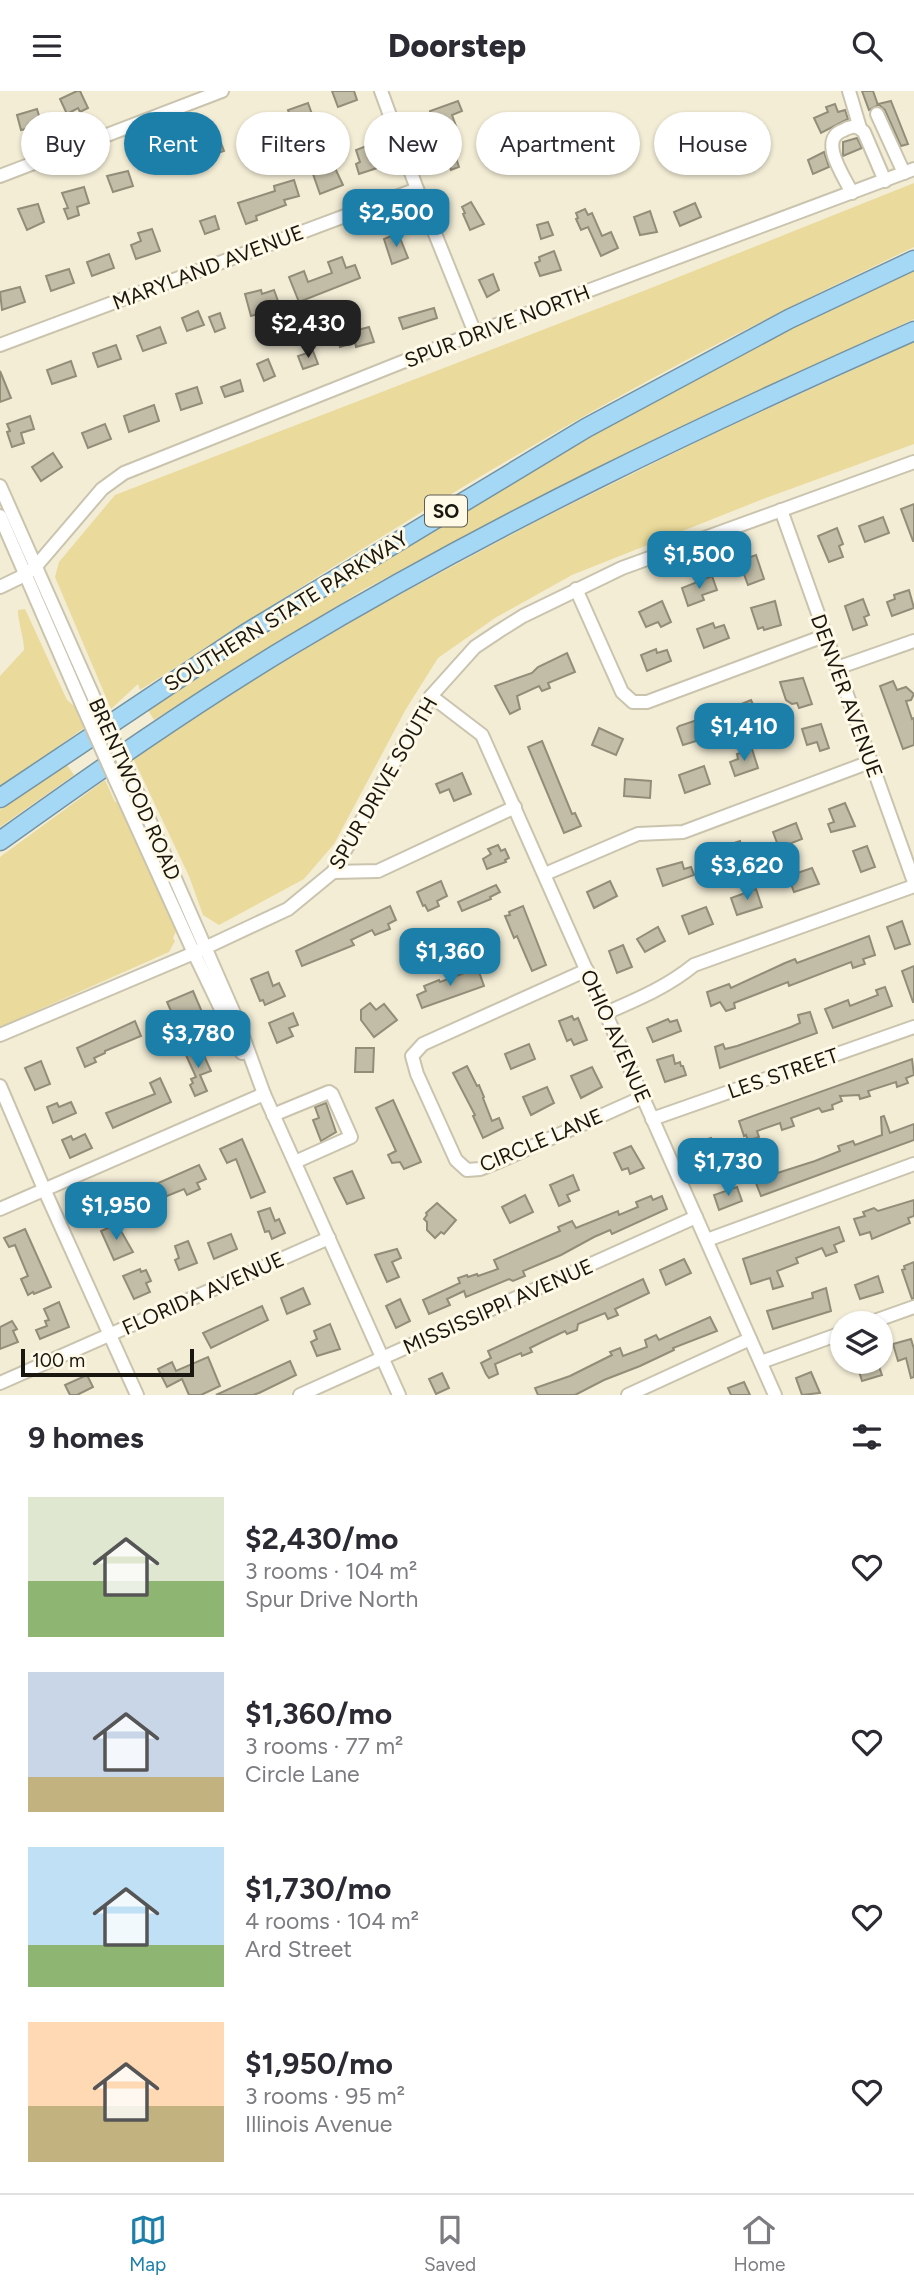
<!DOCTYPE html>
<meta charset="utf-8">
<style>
body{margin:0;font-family:Figtree,sans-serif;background:#f7f7f7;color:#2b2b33;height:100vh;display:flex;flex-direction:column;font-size:26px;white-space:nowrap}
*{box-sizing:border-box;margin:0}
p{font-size:23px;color:#7c7c81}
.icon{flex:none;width:38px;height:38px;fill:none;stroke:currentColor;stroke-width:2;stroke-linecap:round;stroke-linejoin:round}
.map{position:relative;height:1304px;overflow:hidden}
.side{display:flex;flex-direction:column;background:#fff;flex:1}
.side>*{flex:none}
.hud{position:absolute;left:21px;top:21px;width:873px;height:63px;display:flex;gap:14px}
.controls{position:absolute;left:830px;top:1220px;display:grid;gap:14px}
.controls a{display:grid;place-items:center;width:63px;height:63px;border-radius:50%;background:#fff;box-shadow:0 2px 5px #0004;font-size:35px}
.scale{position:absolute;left:21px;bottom:18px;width:173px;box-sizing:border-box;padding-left:7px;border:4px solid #19170f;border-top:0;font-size:19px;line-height:24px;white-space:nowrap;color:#19170f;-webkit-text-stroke:5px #fffae8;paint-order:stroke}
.price{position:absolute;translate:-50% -60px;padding:0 16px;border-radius:14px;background:#1c7faa;color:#fff;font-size:23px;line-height:46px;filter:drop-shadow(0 2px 4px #0008)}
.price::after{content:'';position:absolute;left:50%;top:42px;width:21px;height:16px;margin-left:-10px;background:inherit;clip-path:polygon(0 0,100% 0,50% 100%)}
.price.selected{background:#222;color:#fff}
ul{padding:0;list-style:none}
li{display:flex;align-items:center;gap:21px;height:175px;padding:0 28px}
li span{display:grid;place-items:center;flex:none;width:196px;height:140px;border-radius:0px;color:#555}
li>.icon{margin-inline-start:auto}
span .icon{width:84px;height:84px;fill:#fffc;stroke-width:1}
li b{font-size:30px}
h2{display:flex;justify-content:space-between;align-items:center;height:84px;padding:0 28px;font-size:30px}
.pill{padding:0 24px;border-radius:32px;background:#fff;box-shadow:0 2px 5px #0004;font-size:24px;line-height:63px}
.pill.selected{background:#1c7faa;color:#fff}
header{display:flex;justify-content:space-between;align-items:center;height:91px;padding:0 28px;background:#fff;font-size:32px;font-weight:800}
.tab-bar{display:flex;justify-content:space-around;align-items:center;height:98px;border-top:2px solid #e1e1e2;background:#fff;font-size:19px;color:#7c7c81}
.tab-bar a{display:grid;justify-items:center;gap:4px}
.tab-bar .selected{color:#1c7faa}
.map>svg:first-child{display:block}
.green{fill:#eada9b}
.building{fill:#c2bda7;stroke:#928d78;stroke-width:2}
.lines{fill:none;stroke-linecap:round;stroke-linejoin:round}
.minor-casing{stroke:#cac4ae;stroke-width:16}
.highway-casing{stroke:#7494a4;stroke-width:21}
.minor{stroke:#fff;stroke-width:12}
.highway{stroke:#a5d8f5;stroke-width:18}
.minor-bridge-casing{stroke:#cac4ae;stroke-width:16;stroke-linecap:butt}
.minor-bridge{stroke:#fff;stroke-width:12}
.labels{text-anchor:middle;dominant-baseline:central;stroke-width:6;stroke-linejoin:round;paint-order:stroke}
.shield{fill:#fffae8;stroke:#5e5b50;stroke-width:2}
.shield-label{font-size:19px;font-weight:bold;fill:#19170f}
.street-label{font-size:21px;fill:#19170f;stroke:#fffae8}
</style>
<header><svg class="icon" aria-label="menu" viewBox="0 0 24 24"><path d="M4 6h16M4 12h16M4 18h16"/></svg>Doorstep<svg class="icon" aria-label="search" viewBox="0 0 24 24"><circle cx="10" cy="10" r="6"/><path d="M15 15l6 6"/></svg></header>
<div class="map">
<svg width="914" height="1304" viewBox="0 0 914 1304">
<rect width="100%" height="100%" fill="#f3edd6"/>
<g class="green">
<path d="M914,92V156C812,205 711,254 613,309C451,399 296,499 140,599L138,593L111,618L55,486L59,471L115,404L651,197Z"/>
<path d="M914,179V228L675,338L475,440L361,500L154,629L148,619C396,460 645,300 914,179Z"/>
<path d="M914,251V353L763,408L572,484L495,527L438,567L406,618L334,753L304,788L219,834L203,824L189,785L133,667L238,598L373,518L541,428L715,342Z"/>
<path d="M25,518L67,609L74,615L84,637L0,697V585L24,559C24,545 18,533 18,519Z"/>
<path d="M67,674L74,684L0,736V719Z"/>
<path d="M105,689L115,711L119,710L176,840L173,847L175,850L169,861L0,936V766Z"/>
</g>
<g class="building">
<path d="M77,0H80L88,17L80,21L78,17L67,23L60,8Z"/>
<path d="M332,0H354L357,9L338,16Z"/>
<path d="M862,0H873L878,14L869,19Z"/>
<path d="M458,10L462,20L452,24L456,35L437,41L430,20Z"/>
<path d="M891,10L908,53L901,55L885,19L878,13Z"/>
<path d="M308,12L313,26L293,33L288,19Z"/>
<path d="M835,13L838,21L845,19L848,28L821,42L814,27L828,21L826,16Z"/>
<path d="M37,18L42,35L21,39L17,24Z"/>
<path d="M269,28L276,47L250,56L243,36Z"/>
<path d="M207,47L208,51L219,47L224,60L204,67L198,50Z"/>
<path d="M857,47L862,57L843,65V51Z"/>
<path d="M456,53L459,62L455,64L459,76L451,79L444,58Z"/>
<path d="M369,54L377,77L359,83L356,73L360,71L356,59Z"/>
<path d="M176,58L181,70L175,72L176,75L157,82L151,67Z"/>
<path d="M824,61L829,76L813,83L808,69Z"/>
<path d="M334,75L343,94L320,103L313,83Z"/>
<path d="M128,80L133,95L113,101L107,85Z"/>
<path d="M294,89L299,105L284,109L286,114L256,125L257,129L246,133L238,112L275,100L274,95Z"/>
<path d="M84,96L89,112L77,116L79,124L68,128L64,118L68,117L62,102Z"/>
<path d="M471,111L484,133L470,139L463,123L465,122L462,116Z"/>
<path d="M695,112L701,126L680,135L674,121Z"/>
<path d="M38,113L44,131L27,139L18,118Z"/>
<path d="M585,118L588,124L592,122L602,145L611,141L618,157L601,165L588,136L581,139L576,128L578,127L576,122Z"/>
<path d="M650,120L657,141L640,144L634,126Z"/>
<path d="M215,125L219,138L205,143L200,130Z"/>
<path d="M548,131L553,144L541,148L537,134Z"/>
<path d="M152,138L160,160L136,168L131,154L141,150L138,142Z"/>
<path d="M398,142L408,167L392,173L384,148Z"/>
<path d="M554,160L561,179L540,185L535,172L540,170L539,166Z"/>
<path d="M109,163L114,177L92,185L87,171Z"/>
<path d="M342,166L346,177L355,174L360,187L299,211L289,186L304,180L308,191L332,182L328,171Z"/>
<path d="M69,178L74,192L51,200L46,185Z"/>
<path d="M493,183L499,199L487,206L479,189Z"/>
<path d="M20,196L25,211L2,219L0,201Z"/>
<path d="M261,199L262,203L274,199L278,210L270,212L272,219L251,225L245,203Z"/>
<path d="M434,217L437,227L403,238L399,227Z"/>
<path d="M198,220L204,234L187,240L182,227Z"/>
<path d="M220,222L225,237L215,241L209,226Z"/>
<path d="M160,236L166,252L143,260L137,245Z"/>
<path d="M369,236L374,251L356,256L355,251L340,256L336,245Z"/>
<path d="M116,254L121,268L98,276L93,262Z"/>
<path d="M313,260L318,273L303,278L298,265Z"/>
<path d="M268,268L275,285L264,290L257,273Z"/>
<path d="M71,270L76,285L52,293L47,279Z"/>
<path d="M0,280L11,307L0,311Z"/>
<path d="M240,289L243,300L225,306L221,296Z"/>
<path d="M197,296L202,312L181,319L176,303Z"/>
<path d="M154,314L159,330L129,341L124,325Z"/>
<path d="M30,325L34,338L21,342L24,352L12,356L7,341L10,340L7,333Z"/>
<path d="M105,333L111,348L88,357L82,342Z"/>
<path d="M53,362L62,376L41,390L32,376Z"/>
<path d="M914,413V450H913L901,418Z"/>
<path d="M883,426L889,442L865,451L859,435Z"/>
<path d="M837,437L843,453L839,455L843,466L829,471L818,445Z"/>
<path d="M756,464L764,488L748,494L739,470Z"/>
<path d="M712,485L717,499L702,504L704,509L688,515L682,497Z"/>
<path d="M909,499L914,517L892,525L887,511L895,508L894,504Z"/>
<path d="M863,508L869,524L864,526L867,534L853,539L845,515Z"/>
<path d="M662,510L671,531L661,536L658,531L646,536L639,521Z"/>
<path d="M775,510L781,534L764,539L763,536L758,538L751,517Z"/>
<path d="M713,532L715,537L724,534L729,547L704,557L697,538Z"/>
<path d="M656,558L657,562L667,559L671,570L647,580L641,564Z"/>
<path d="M567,562L575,581L548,592L550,597L542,600L539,595L517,605L520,618L510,623L495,595L532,582L538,576Z"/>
<path d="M803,587L812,613L799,617L797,612L792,613L786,609L780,591Z"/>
<path d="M893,590L897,599L906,596L914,603L911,609L906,610L912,628L914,627V654L903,658L880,595Z"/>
<path d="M751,609L759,627L744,633L742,628L734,632L729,618Z"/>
<path d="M703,627L709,646L683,654L677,637L679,635Z"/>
<path d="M821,633L829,657L820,660L817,651L807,654L802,638Z"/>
<path d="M599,637L623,648L616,664L592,654Z"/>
<path d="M542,650L572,723L575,722L581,735L564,742L528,656Z"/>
<path d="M752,658L758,677L735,685L730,671L738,668L737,663Z"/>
<path d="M704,675L710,693L685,702L679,684Z"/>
<path d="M462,682L471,703L454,710L449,698L440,702L436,693Z"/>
<path d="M625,688L651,690L650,707L624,705Z"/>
<path d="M845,712L855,735L831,741L828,733L834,731L829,718Z"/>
<path d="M796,732L802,748L779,757L773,741Z"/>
<path d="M740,750L745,775L725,779L723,771L720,772L716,758Z"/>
<path d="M498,754L501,760L505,758L509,767L505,769L506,771L487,778L483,768L491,763L488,758Z"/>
<path d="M867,755L875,776L861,781L853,760Z"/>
<path d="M682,771L684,778L691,776L694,784L663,795L657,778Z"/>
<path d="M812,777L819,793L794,801L788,785Z"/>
<path d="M441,790L447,805L437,810L439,815L428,820L425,814L423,815L417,801Z"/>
<path d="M610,790L617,805L594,817L587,801Z"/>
<path d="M496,794L500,801L490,806L491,808L462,820L458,811Z"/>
<path d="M756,798L762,816L737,824L731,807Z"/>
<path d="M390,815L396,829L388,833L390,838L375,844L372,839L351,849L354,854L302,875L296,860Z"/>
<path d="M523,815L546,874L532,880L517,845L514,847L505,825L510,824L509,821Z"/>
<path d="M706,816L713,833L689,843L682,825Z"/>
<path d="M902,830L910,853L895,858L887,836Z"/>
<path d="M658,836L665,850L645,861L637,848Z"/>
<path d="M869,845L875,864L863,868L865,873L853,877L851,871L789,895L788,891L734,912L735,917L726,920L720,911L711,915L707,901L729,893L731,897L785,872L795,868L797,872Z"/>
<path d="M623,854L632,876L617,882L609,860Z"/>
<path d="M914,875V911H913L902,880Z"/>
<path d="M475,878L476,882L479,881L484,895L422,917L417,904L426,900L424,895L439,889L440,891Z"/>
<path d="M268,881L273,895L279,892L285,905L265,914L263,909L260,910L251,888Z"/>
<path d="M885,896L892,915L833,937L825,918L848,909L850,915L878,904L876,899Z"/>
<path d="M193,900L202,921L178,932L185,948L169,955L156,926L171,920L167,911Z"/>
<path d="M370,912L376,919L384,913L397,929L374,946L361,929V919Z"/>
<path d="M810,921L817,942L720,977L715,956L723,953L725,958L737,955L791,936L800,932L798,924Z"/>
<path d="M293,922L298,934L289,937L293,945L277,952L269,932Z"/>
<path d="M572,925L574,929L578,927L587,949L574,954L571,948L567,950L559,930Z"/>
<path d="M668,928L670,931L677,929L681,940L653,951L647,937Z"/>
<path d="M135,930L141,945L105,960V962L94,967L96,971L85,976L77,957Z"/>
<path d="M529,953L535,968L511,978L505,963Z"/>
<path d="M200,956L211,980L200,984L207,1000L195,1005L190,994L193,992L191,988L196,986L185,962Z"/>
<path d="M356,957H374L373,981H355Z"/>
<path d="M673,964L675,973L680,971L681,975H683L686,984L665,991L657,969Z"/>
<path d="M912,968L914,984L906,987L908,992L897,996L896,991L868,1000L870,1005L860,1008L859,1004L840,1005L842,1010L832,1014L833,1018L822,1021L819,1017L791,1027L794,1035L782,1039L780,1032L757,1040L759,1046L748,1050L746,1044L744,1045L739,1030Z"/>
<path d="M41,970L50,993L35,999L25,977Z"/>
<path d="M467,975L477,995L479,994L484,1006L483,1007L492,1030L499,1027L503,1037L483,1047L473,1025L475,1024L453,982Z"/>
<path d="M592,976L602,996L581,1007L571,985Z"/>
<path d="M160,987L171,1011L113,1037L106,1022L155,1003L150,992Z"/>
<path d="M547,996L554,1012L531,1024L523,1006Z"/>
<path d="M393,1009L421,1071L404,1078L400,1071L392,1072L388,1064L396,1060L376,1017Z"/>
<path d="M71,1011L76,1022L53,1032L47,1016L57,1012L59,1016Z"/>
<path d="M326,1012L336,1041L321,1050L313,1029L319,1027L315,1016Z"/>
<path d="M884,1025L890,1042L914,1033V1049L761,1105L754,1087L768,1085L815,1070L840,1060L838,1055L853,1050L855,1054L882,1044L881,1026Z"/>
<path d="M85,1043L92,1057L70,1067L62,1049L71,1045L73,1049Z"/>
<path d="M711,1047L718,1069L702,1074L695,1052Z"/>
<path d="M242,1048L265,1101L251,1107L236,1068L227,1072L220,1058Z"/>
<path d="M631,1055L644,1077L630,1083L628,1077L622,1079L614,1062Z"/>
<path d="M199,1074L206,1088L197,1092L200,1098L187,1104L184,1098L162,1107L161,1114L151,1119L149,1114L147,1115L140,1100Z"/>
<path d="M352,1080L364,1107L347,1113L334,1087Z"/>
<path d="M573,1084L579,1099L567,1104L570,1110L559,1115L550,1094Z"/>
<path d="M737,1096L742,1110L719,1119L714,1104Z"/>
<path d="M109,1099L115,1113L92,1122L87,1108Z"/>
<path d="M525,1104L533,1121L510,1132L502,1116Z"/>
<path d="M651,1105L653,1109L662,1105L667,1118L612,1143L610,1139L594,1146L561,1164L523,1180L525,1185L513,1190L509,1188L466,1206L464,1200L447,1208L450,1214L429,1223L423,1209L460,1192L458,1187L467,1184L468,1186L477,1183L478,1185L498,1178L494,1169L560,1140L558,1136L572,1130L576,1137L618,1120L619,1124L638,1116L636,1111Z"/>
<path d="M914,1109V1125L908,1127L910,1132L872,1148L870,1141L860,1144L854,1128L865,1125L863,1121L874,1117L878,1120Z"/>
<path d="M437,1112L456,1129L444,1143L441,1141L435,1147L427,1139V1131L424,1128L427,1124L426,1122Z"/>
<path d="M270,1117L275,1130L279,1128L285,1142L272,1148L269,1140L265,1141L258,1121Z"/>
<path d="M117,1133L133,1161L114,1169L101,1140Z"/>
<path d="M839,1136L844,1150L834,1154L837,1161L826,1165L822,1157L796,1167L798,1172L777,1180L783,1195L773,1198L770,1187L751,1193L743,1168Z"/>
<path d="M25,1138L51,1196L34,1203L33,1201L28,1204L21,1188L28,1185L15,1154L9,1156L4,1147Z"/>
<path d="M231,1143L237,1158L214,1168L208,1152Z"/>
<path d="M188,1150L197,1172L179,1179L175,1169L179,1167L175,1155Z"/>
<path d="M397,1158L401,1167L392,1171L399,1186L387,1191L375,1164Z"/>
<path d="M684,1168L691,1182L666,1194L660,1179Z"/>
<path d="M914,1171V1207L912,1208L902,1179L905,1178L904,1175Z"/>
<path d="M140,1178L141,1181L146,1179L151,1190L146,1192L150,1201L134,1208L123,1185Z"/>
<path d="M878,1185L883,1201L860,1208L855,1194Z"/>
<path d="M643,1188L649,1202L615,1218L618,1224L608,1228L605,1222L578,1233L577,1239L567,1243L565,1240L542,1251L530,1257L532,1261L522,1265L521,1262L495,1273L498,1283L489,1287L486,1283L481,1272L491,1267L488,1260Z"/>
<path d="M303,1197L310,1213L287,1223L281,1207Z"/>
<path d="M826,1197L831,1220L773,1238L767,1220L813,1207L812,1202Z"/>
<path d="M400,1208L410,1230L396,1237L386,1215Z"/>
<path d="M59,1211L69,1236L40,1248L36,1239L47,1235L45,1230L49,1229L44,1218Z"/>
<path d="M262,1215L268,1229L211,1257L203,1242Z"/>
<path d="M710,1226L717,1240L673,1257L674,1259L640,1275L604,1289L575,1304H538L535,1297L570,1285L612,1264L610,1261L620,1257L623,1265L647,1256L645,1249L656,1244L659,1249Z"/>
<path d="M12,1230L17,1238L13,1240L18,1251L0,1258V1236Z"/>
<path d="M330,1233L340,1258L317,1265L311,1251L317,1248L314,1240Z"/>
<path d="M911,1248L914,1258V1286L911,1287L906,1267L898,1270L893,1253Z"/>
<path d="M208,1266L220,1295L201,1304H189L182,1288L167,1296L158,1278L172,1271L176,1280Z"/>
<path d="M290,1270L296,1284L259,1302L253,1304H216Z"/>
<path d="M856,1270H877L882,1284L862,1290Z"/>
<path d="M811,1281L820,1302L802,1304L796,1287Z"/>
<path d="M442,1282L449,1297L436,1303L429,1288Z"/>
<path d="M87,1284L93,1296L77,1304H70L65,1294Z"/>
<path d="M744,1291L750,1304H731L728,1297Z"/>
</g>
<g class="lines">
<defs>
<g id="minor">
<path d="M381,0L417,98L475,242"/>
<path d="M849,0L860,37"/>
<path d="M877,23L904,82"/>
<path d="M0,85L222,0"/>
<path d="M852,102C844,85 817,48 844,39C852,35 857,34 864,41L885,90"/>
<path d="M0,254L417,98"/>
<path d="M0,395L95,609"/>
<path d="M781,419L914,791"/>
<path d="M0,425L83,616"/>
<path d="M0,496L25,484L37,474L102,398L124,382L475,242L914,78"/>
<path d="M576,498L622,601L633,611H647L824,545"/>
<path d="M837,577L914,550"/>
<path d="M431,605L482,644L775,1304"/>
<path d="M127,678L237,929L264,1003L399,1304"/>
<path d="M115,688L194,862L242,962"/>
<path d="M333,781L378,780L515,716"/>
<path d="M545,783L638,743L683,741L870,671"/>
<path d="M587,879L423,953L412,965L417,983L456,1069L467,1079L480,1078L500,1070L643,1006"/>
<path d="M606,922C638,908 667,896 694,874L914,795"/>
<path d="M0,944L194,862L288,818L333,781L431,605L475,556L499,540L523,525L622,477L914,371"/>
<path d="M0,995L44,1098L137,1304"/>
<path d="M273,1024L329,1001L332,1003L351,1046L295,1071"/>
<path d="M652,1028L914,936"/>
<path d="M0,1118L264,1003"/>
<path d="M707,1149L914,1073"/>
<path d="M869,1232L914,1216"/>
<path d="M761,1271L842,1242"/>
<path d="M0,1292L329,1147"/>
<path d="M300,1304L696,1126"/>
<path d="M628,1304L750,1248"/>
</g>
<g id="highway">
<path d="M0,707L245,543L586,337L789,228L914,169"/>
<path d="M0,750C95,682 190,615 290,555C490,435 701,334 914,240"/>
</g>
</defs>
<use href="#minor" class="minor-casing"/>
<use href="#highway" class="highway-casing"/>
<use href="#minor" class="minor"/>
<use href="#highway" class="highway"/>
<defs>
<g id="minor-bridge">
<path d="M95,609L127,678"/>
<path d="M83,616L115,688"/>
</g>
</defs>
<use href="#minor-bridge" class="minor-bridge-casing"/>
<use href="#minor-bridge" class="minor-bridge"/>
</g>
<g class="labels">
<rect class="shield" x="425" y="404.5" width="42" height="31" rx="5"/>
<g class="shield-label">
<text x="446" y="420">SO</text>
</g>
<g class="street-label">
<text transform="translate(208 176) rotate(-21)">MARYLAND AVENUE</text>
<text transform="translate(497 235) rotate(-21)">SPUR DRIVE NORTH</text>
<text transform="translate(286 520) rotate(-32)">SOUTHERN STATE PARKWAY</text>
<text transform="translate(847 605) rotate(70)">DENVER AVENUE</text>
<text transform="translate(383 692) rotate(-60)">SPUR DRIVE SOUTH</text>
<text transform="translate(135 698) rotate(66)">BRENTWOOD ROAD</text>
<text transform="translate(616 945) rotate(66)">OHIO AVENUE</text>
<text transform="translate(783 982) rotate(-19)">LES STREET</text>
<text transform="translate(541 1049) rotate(-23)">CIRCLE LANE</text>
<text transform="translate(203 1202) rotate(-24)">FLORIDA AVENUE</text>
<text transform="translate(498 1215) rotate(-24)">MISSISSIPPI AVENUE</text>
</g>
</g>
</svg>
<div class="controls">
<a><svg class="icon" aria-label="layers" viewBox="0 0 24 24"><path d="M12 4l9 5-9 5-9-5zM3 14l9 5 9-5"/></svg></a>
</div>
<div class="scale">100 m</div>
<b class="price" style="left:396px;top:158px">$2,500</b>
<b class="price selected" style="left:308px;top:269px">$2,430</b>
<b class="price" style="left:699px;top:500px">$1,500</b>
<b class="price" style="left:744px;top:672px">$1,410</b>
<b class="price" style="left:747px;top:811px">$3,620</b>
<b class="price" style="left:450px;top:897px">$1,360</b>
<b class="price" style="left:198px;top:979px">$3,780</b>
<b class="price" style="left:728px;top:1107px">$1,730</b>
<b class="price" style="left:116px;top:1151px">$1,950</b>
<div class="hud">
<a class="pill">Buy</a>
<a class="pill selected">Rent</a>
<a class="pill">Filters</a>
<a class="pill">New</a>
<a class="pill">Apartment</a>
<a class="pill">House</a>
</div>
</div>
<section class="side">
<h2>9 homes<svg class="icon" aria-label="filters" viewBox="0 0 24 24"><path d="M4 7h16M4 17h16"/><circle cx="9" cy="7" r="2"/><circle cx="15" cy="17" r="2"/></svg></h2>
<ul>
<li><span style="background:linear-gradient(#dfe7d0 60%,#8fb573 0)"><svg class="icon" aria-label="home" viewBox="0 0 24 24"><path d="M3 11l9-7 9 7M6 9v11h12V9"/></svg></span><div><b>$2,430/mo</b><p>3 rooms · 104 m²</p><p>Spur Drive North</p></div><svg class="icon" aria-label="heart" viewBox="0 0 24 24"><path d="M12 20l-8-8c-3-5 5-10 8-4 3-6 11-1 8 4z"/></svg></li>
<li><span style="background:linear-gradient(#c9d6e8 75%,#c2b280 0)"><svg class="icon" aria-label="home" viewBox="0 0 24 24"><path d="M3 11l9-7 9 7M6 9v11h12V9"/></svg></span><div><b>$1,360/mo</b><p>3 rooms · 77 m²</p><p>Circle Lane</p></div><svg class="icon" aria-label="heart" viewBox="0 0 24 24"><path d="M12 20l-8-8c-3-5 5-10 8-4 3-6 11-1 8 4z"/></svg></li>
<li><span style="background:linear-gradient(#bfe0f5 70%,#8fb573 0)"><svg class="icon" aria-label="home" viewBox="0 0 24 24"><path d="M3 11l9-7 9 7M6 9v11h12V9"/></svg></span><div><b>$1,730/mo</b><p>4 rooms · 104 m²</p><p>Ard Street</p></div><svg class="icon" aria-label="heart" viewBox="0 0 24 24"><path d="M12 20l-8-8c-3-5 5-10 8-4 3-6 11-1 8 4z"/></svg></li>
<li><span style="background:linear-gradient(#ffd9b3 60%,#c2b280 0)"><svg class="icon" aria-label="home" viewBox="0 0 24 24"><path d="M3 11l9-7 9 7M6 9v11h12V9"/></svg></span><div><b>$1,950/mo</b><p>3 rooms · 95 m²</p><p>Illinois Avenue</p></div><svg class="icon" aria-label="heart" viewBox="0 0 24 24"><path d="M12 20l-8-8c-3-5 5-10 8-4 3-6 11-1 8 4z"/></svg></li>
</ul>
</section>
<nav class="tab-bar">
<a class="selected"><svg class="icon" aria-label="map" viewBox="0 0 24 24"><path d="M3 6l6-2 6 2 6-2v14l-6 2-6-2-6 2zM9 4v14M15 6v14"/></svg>Map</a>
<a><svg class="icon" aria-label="saved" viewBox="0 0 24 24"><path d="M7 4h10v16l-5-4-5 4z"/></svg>Saved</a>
<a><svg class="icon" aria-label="home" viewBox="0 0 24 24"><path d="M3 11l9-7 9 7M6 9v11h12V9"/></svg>Home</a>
</nav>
